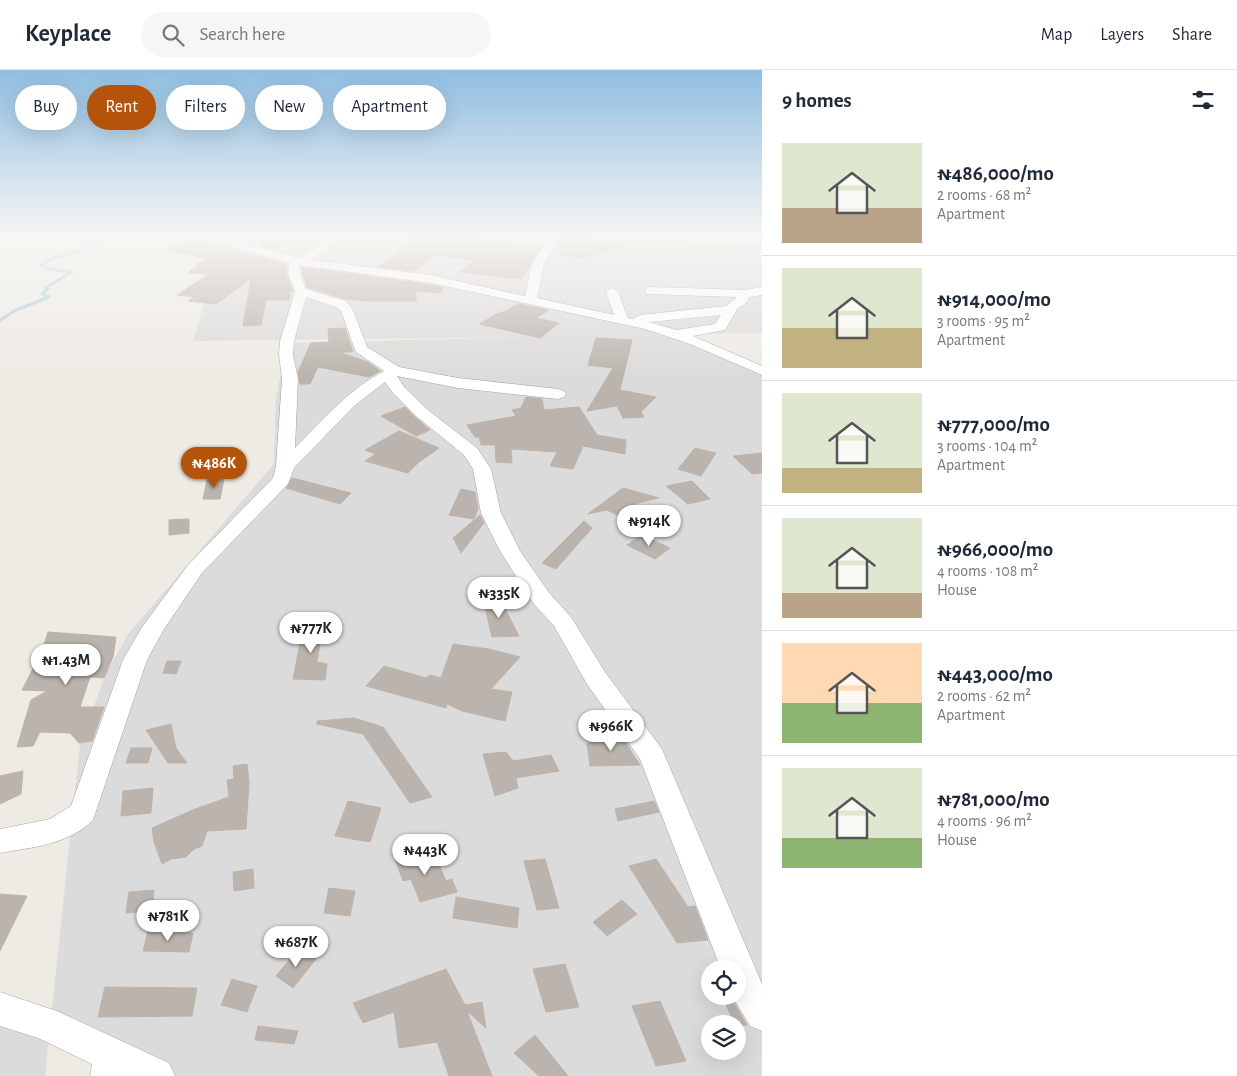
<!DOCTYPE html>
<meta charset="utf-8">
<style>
body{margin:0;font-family:"Alegreya Sans",sans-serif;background:#f6f6f7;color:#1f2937;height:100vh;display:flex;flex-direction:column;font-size:19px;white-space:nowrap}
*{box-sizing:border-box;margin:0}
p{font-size:16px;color:#747a83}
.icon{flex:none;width:28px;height:28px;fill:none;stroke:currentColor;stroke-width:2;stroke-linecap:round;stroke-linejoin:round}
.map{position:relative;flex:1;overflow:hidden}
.details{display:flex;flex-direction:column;background:#fff;width:475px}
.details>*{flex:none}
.banner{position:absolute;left:15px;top:15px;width:475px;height:45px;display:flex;gap:10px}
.controls{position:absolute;left:701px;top:890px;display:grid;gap:10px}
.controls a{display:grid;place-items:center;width:45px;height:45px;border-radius:50%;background:#fff;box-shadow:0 5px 20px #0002;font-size:25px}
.price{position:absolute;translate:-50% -42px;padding:0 11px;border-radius:18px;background:#fff;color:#222;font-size:16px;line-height:32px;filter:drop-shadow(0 1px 2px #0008)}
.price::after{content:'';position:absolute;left:50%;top:30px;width:15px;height:11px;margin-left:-8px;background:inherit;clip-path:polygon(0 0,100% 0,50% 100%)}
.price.selected{background:#b45309;color:#fff}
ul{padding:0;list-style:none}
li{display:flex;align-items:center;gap:15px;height:125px;padding:0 20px}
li+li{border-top:1px solid #e0e1e3}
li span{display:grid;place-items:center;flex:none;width:140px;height:100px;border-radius:0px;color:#555}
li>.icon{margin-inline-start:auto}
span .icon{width:60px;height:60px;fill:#fffc;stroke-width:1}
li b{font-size:21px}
h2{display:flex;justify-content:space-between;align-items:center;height:60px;padding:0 20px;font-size:21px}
.tag{padding:0 18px;border-radius:22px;background:#fff;box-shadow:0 5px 20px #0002;font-size:18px;line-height:45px}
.tag.selected{background:#b45309;color:#fff}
header{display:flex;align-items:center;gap:30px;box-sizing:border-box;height:70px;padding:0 25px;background:#fff;border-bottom:1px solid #e0e1e3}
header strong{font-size:24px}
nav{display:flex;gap:28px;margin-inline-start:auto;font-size:18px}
.search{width:350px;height:45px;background:#f6f6f7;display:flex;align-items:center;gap:12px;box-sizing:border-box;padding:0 18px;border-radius:28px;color:#747a83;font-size:19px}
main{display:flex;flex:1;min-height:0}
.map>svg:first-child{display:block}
.residential{fill:#dcdbdb;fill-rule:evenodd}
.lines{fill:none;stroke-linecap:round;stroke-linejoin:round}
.stream{stroke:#a9cdd9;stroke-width:3}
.building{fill:#bbb4ae;stroke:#bfb3a8}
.minor-casing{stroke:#a2a2a2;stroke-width:1}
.minor{fill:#fff;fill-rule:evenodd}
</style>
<header>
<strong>Keyplace</strong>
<div class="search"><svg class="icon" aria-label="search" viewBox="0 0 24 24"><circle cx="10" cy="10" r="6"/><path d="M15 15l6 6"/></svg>Search here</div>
<nav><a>Map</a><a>Layers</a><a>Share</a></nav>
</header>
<main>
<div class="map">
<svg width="762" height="1006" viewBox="0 0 762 1006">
<rect width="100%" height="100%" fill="#eeebe5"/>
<path class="residential" d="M224,166H762V263L678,264L762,304V1006H126L50,958L45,1006H0V941L50,957L80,674L106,603L129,563L274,394L276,331L286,273L534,267L193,271ZM710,899H738V926H710ZM710,954H738V981H710Z"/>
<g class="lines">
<path class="stream" d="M0,250L14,241L49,227L42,224L48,219L45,218L72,202L50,199L41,195L51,189L84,180L85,175L100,169L98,166"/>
</g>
<g class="building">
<path d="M417,166L479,169L476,173L542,176L521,209L459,202L475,190L435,185L414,201L379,197Z"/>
<path d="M559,166H584L592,173L624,172V176L584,188L560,185Z"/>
<path d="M194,169L287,195L286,204L293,221H290L289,230H266L261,255L243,256L251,209L216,234L188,231L193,227L177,225L209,204L188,203L205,188L165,180Z"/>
<path d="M270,170L278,172V180L258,175Z"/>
<path d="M301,197L431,215L442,217L441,223L416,221V231H364L342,228L307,217Z"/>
<path d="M518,234L548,240L536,248L559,253L540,268L480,254L496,244L506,241Z"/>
<path d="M345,258L353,282H339L368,292L380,301L369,307L318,297L310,314H300L298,302L311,273L329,272L328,259Z"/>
<path d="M596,268L632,270L620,320L656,327L641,342L644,347L623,348L617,336L587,341L613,298L588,295Z"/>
<path d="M526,327L542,329L544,340L579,337L597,365L626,370L625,384L583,376L573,399L550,396L557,382L511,379L512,393L496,392L495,375H481L479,367H475L467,355L516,346L512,340L521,338Z"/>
<path d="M405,337L415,347L430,360L416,366L381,346Z"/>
<path d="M399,361L439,378L419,392L408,403L365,391L376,384L365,380Z"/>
<path d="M695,378L716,383L701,406L678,399Z"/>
<path d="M762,383V403L752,404L733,386Z"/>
<path d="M292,408L351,423L340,434L286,418Z"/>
<path d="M224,409L220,429H203L207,410Z"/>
<path d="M692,411L710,429L688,434L666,416Z"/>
<path d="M623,418L659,428L633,434L662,448L643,458L607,440L588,444Z"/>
<path d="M461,419L475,422L478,439L474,449L449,445Z"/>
<path d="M480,445L484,453L461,483L453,468Z"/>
<path d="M189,449V463L169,465V450Z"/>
<path d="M584,451L592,458L556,499L542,493Z"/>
<path d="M642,465L670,478L655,489L627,475Z"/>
<path d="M493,526L504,537L519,566L492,567L483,529Z"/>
<path d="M307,550L324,551L317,592L327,594L325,610L293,609L301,568L306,569Z"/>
<path d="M48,562L116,567L113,587L104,608L90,607L80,637H104L92,671L79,673L70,663L40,662L33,676L17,677L31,630L47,621L22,620L42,581Z"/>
<path d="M453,574L489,579L520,587L491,619L512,622L505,651L462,641L447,634L446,638L366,616L384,596L426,608L430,605L441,608Z"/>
<path d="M167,591H181L176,604L163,603Z"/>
<path d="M354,648L383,657L432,727L410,733L363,664L317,654V651Z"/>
<path d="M171,654L176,678L187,693H168L146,660Z"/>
<path d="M618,661L640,695L590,696L587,674Z"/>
<path d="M131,678H152L148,693H126Z"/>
<path d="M506,682L513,691L551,685L559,701L516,708L518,718L495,726L483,684Z"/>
<path d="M247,694L249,713L246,759L207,761L202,776L194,779L186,787L171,789L162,794L154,772L152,758L195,739L229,727L227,710L234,709L233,696Z"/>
<path d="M23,701L21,724L0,734V706Z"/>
<path d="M153,718L151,743L121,746L123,721Z"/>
<path d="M348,731L381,738L370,772L335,766Z"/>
<path d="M654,731L659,742L618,751L615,739Z"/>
<path d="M433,780L446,811L452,809L457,822L420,832L411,809L403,811L395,789Z"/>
<path d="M545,789L559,838L537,840L524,791Z"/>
<path d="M656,789L688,837L695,836L708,870L677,873L629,796Z"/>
<path d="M253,799L254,818L234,821L233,802Z"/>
<path d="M329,818L355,821L350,846L324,843Z"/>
<path d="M154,820L152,841L126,843L129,822Z"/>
<path d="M0,824L27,826L0,881Z"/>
<path d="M456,827L519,838L517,858L453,848Z"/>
<path d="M622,830L637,844L607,866L593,852Z"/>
<path d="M148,861L193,863L189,882L143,881Z"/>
<path d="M299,878L316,889L293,918L276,906Z"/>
<path d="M565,894L579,937L546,942L533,899Z"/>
<path d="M446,899L465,935L482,932L486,958L467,941L492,1006H449L437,972L399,978L394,942L363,953L353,933Z"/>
<path d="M232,909L257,916L247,942L221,935Z"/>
<path d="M105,917L197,918L192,946L98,947Z"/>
<path d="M722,926H730L747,955L738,956V954H735Z"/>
<path d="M660,931L686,991L656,996L632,936Z"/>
<path d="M258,956L298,961L294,974L255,970Z"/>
<path d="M535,965L568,1006H539L514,983Z"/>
</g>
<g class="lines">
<defs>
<g id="minor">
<path d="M202,166H219L300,188L332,166H344L311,190L431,205L525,226L532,194L547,172V166H557V172L544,194L537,228L614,245L606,222L612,218L618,222L628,248L633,249L640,245L726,236L737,227L647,224L645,221L647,218L651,217L745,220L762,217V225L750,227L745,234L738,238L725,260L693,266L762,296V305L690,274L645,259L431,213L299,195L301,206L306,219L346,231L353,240L367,277L399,297L458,308L558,319L564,321L566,324L564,327L558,329L458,318L397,306L405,318L428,340L477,378L491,399L501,443L520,481L550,524L571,547L605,602L662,679L762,914V961L750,956L732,926H738V899H721L640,689L587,614L554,556L534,534L500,481L481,443L473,399L464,385L416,346L394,324L385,312L354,336L294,398L288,414L202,503L164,559L147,590L93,750C68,775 33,777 0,783V759L50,749L71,736L123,590L142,557L188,495L273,408L276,396L282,309L279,285L280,271L295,221L288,203L289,193L203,168ZM306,227L336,237L341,241L356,282L384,301C348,320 323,350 295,378L298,309L293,285L294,271ZM721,245L715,254L676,260L649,252Z"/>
<path d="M651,166L762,167V173C743,173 661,176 651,166Z"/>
<path d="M0,922L57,941L169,993L175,1006H90L92,994L38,968L0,956Z"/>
</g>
</defs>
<use href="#minor" class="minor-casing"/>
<use href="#minor" class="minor"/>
</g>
<linearGradient id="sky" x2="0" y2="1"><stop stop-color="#8fbee2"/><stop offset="0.54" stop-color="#f7f6f3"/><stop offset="1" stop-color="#f7f6f3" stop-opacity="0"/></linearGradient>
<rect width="762" height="307" fill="url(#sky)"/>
</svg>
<div class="controls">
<a><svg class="icon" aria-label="locate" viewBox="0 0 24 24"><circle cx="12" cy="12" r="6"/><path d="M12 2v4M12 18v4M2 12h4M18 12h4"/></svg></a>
<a><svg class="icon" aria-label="layers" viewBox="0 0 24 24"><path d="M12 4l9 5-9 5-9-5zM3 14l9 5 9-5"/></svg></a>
</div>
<b class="price selected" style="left:214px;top:419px">₦486K</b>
<b class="price" style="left:649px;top:477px">₦914K</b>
<b class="price" style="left:499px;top:549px">₦335K</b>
<b class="price" style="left:311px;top:584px">₦777K</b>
<b class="price" style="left:66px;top:616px">₦1.43M</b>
<b class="price" style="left:611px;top:682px">₦966K</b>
<b class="price" style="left:425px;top:806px">₦443K</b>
<b class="price" style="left:168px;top:872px">₦781K</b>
<b class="price" style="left:296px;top:898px">₦687K</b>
<div class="banner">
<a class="tag">Buy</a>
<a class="tag selected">Rent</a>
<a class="tag">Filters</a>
<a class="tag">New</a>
<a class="tag">Apartment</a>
</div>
</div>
<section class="details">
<h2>9 homes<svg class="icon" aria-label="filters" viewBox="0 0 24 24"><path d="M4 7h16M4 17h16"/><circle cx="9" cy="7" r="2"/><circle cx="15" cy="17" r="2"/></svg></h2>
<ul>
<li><span style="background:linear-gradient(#dfe7d0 65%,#b9a48a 0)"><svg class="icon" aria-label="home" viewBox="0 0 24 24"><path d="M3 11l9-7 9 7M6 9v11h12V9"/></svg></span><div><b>₦486,000/mo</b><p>2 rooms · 68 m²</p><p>Apartment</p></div></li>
<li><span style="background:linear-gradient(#dfe7d0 60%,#c2b280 0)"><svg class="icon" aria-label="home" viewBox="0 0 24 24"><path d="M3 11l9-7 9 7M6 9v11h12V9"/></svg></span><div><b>₦914,000/mo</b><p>3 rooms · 95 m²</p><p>Apartment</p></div></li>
<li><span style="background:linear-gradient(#dfe7d0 75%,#c2b280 0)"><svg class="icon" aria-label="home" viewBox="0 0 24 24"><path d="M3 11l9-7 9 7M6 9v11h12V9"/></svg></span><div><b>₦777,000/mo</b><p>3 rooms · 104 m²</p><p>Apartment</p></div></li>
<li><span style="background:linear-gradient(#dfe7d0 75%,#b9a48a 0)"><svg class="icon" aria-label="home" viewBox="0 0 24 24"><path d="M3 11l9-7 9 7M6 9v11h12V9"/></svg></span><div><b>₦966,000/mo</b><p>4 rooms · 108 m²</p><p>House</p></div></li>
<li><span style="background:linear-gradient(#ffd9b3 60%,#8fb573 0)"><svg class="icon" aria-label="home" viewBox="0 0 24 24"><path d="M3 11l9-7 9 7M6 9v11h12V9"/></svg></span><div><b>₦443,000/mo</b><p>2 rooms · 62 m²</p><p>Apartment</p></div></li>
<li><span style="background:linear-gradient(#dfe7d0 70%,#8fb573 0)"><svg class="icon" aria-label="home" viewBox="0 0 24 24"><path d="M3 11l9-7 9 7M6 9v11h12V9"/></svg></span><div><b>₦781,000/mo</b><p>4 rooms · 96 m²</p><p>House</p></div></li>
</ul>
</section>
</main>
